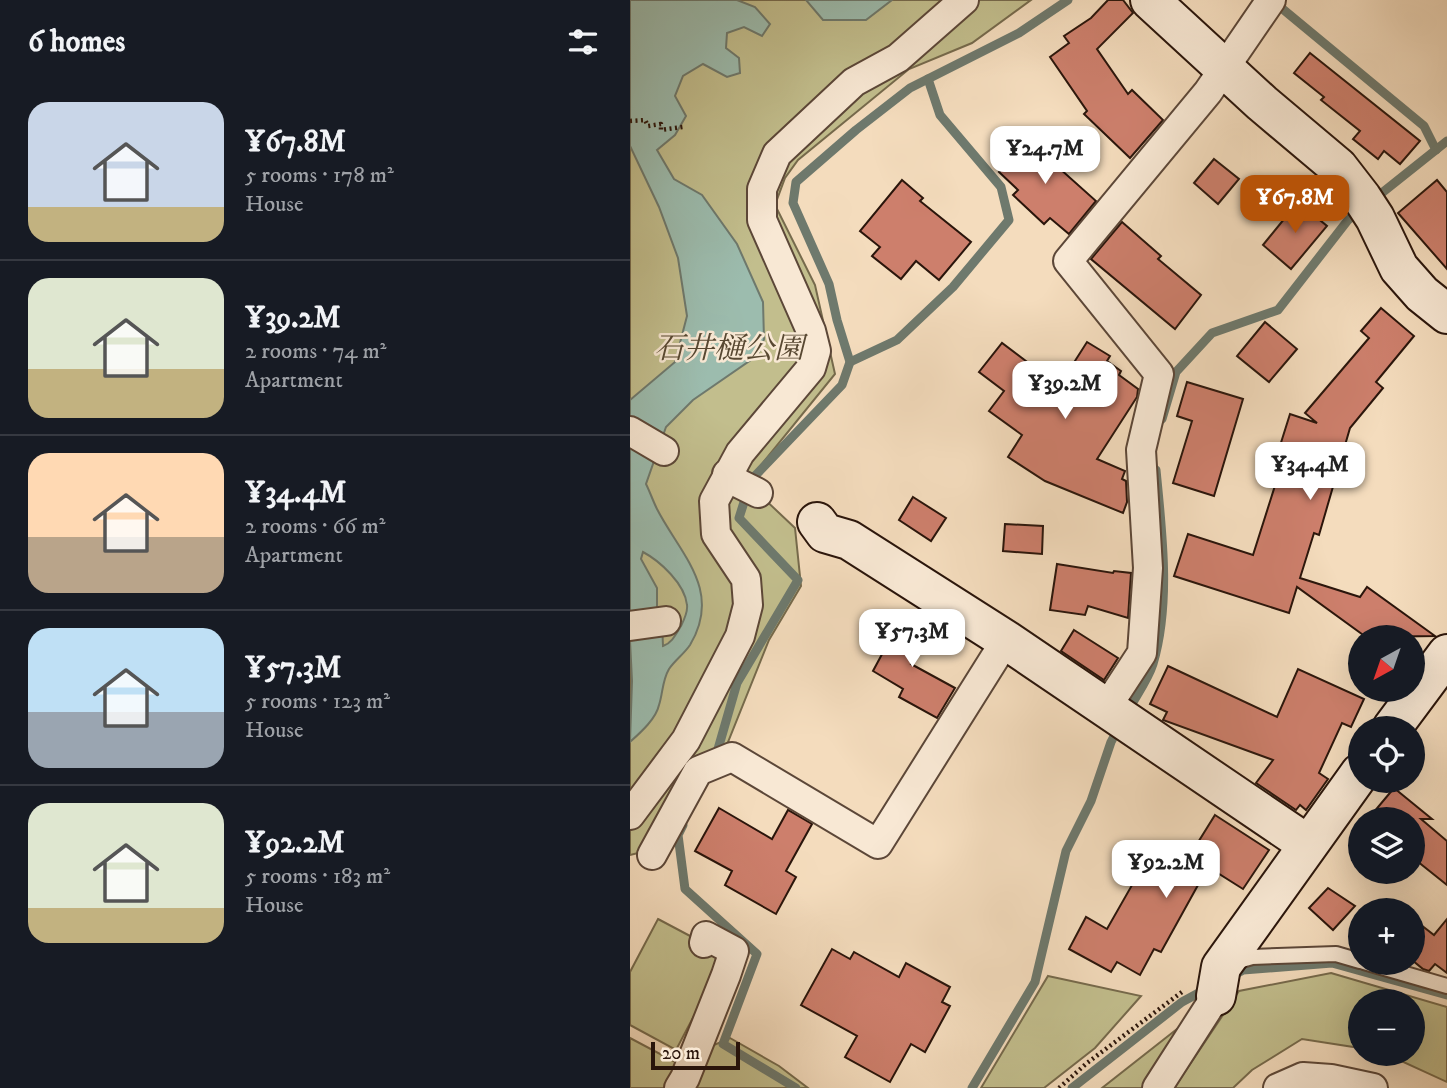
<!DOCTYPE html>
<meta charset="utf-8">
<style>
body{margin:0;font-family:"IM FELL DW Pica","Noto Serif JP",serif;background:#20242c;color:#f1f3f6;height:100vh;display:flex;flex-direction:column;font-size:26px;white-space:nowrap}
*{box-sizing:border-box;margin:0}
p{font-size:23px;color:#9ea1a6}
.icon{flex:none;width:38px;height:38px;fill:none;stroke:currentColor;stroke-width:2;stroke-linecap:round;stroke-linejoin:round}
.map{position:relative;flex:1;overflow:hidden}
.drawer{display:flex;flex-direction:column;background:#171b24;width:630px}
.drawer>*{flex:none}
.needle{width:46px;rotate:220deg}
.controls{position:absolute;left:718px;top:625px;display:grid;gap:14px}
.controls a{display:grid;place-items:center;width:77px;height:77px;border-radius:50%;background:#171b24;box-shadow:0 7px 28px #0002;font-size:35px}
.scale{position:absolute;left:21px;bottom:18px;width:89px;box-sizing:border-box;padding-left:7px;border:4px solid #2a150b;border-top:0;font-size:19px;line-height:24px;white-space:nowrap;color:#2a150b;-webkit-text-stroke:5px #f8e8d4;paint-order:stroke}
.price{position:absolute;translate:-50% -60px;padding:0 16px;border-radius:14px;background:#fff;color:#222;font-size:23px;line-height:46px;filter:drop-shadow(0 2px 4px #0008)}
.price::after{content:'';position:absolute;left:50%;top:42px;width:21px;height:16px;margin-left:-10px;background:inherit;clip-path:polygon(0 0,100% 0,50% 100%)}
.price.active{background:#b45309;color:#fff}
ul{padding:0;list-style:none}
li{display:flex;align-items:center;gap:21px;height:175px;padding:0 28px}
li+li{border-top:2px solid #363941}
li span{display:grid;place-items:center;flex:none;width:196px;height:140px;border-radius:21px;color:#555}
li>.icon{margin-inline-start:auto}
span .icon{width:84px;height:84px;fill:#fffc;stroke-width:1}
li b{font-size:30px}
h2{display:flex;justify-content:space-between;align-items:center;height:84px;padding:0 28px;font-size:30px}
main{display:flex;flex:1;min-height:0}
.map>svg:first-child{display:block}
.green{fill:#c2be8d;stroke:#766a4c;stroke-width:2}
.water{fill:#9cbcae;stroke:#6e796d;stroke-width:2;fill-rule:evenodd}
.lines{fill:none;stroke-linecap:round;stroke-linejoin:round}
.stream{stroke:#6e796d;stroke-width:9}
.building{fill:#cd7f6c;stroke:#2a150b;stroke-width:2}
.lane-casing{stroke:#5c4738;stroke-width:18}
.street-casing{stroke:#5c4738;stroke-width:32}
.secondary-casing{stroke:#2a150b;stroke-width:42}
.path{stroke:#2a150b;stroke-width:4.5;stroke-dasharray:2 3.5;stroke-linecap:butt}
.lane{stroke:#f8e8d4;stroke-width:14}
.street{stroke:#f8e8d4;stroke-width:28}
.secondary{stroke:#f8e8d4;stroke-width:38}
.labels{text-anchor:middle;dominant-baseline:central;stroke-width:5;stroke-linejoin:round;paint-order:stroke}
.park-label{font-size:30px;font-style:italic;fill:#584832;stroke:#f8e8d4}
</style>
<main>
<section class="drawer">
<h2>6 homes<svg class="icon" aria-label="filters" viewBox="0 0 24 24"><path d="M4 7h16M4 17h16"/><circle cx="9" cy="7" r="2"/><circle cx="15" cy="17" r="2"/></svg></h2>
<ul>
<li><span style="background:linear-gradient(#c9d6e8 75%,#c2b280 0)"><svg class="icon" aria-label="home" viewBox="0 0 24 24"><path d="M3 11l9-7 9 7M6 9v11h12V9"/></svg></span><div><b>¥67.8M</b><p>5 rooms · 178 m²</p><p>House</p></div></li>
<li><span style="background:linear-gradient(#dfe7d0 65%,#c2b280 0)"><svg class="icon" aria-label="home" viewBox="0 0 24 24"><path d="M3 11l9-7 9 7M6 9v11h12V9"/></svg></span><div><b>¥39.2M</b><p>2 rooms · 74 m²</p><p>Apartment</p></div></li>
<li><span style="background:linear-gradient(#ffd9b3 60%,#b9a48a 0)"><svg class="icon" aria-label="home" viewBox="0 0 24 24"><path d="M3 11l9-7 9 7M6 9v11h12V9"/></svg></span><div><b>¥34.4M</b><p>2 rooms · 66 m²</p><p>Apartment</p></div></li>
<li><span style="background:linear-gradient(#bfe0f5 60%,#9aa5b1 0)"><svg class="icon" aria-label="home" viewBox="0 0 24 24"><path d="M3 11l9-7 9 7M6 9v11h12V9"/></svg></span><div><b>¥57.3M</b><p>5 rooms · 123 m²</p><p>House</p></div></li>
<li><span style="background:linear-gradient(#dfe7d0 75%,#c2b280 0)"><svg class="icon" aria-label="home" viewBox="0 0 24 24"><path d="M3 11l9-7 9 7M6 9v11h12V9"/></svg></span><div><b>¥92.2M</b><p>5 rooms · 183 m²</p><p>House</p></div></li>
</ul>
</section>
<div class="map">
<svg width="817" height="1088" viewBox="0 0 817 1088">
<rect width="100%" height="100%" fill="#f4dcbd"/>
<filter id="stains"><feTurbulence type="fractalNoise" baseFrequency=".00286" numOctaves="4"/><feColorMatrix values="0 0 0 0 .2 0 0 0 0 .09 0 0 0 0 .02 0 0 0 .5 -.17"/></filter>
<radialGradient id="worn" r=".72"><stop offset=".6" stop-color="#630" stop-opacity="0"/><stop offset="1" stop-color="#630" stop-opacity=".3"/></radialGradient>
<g class="green">
<path d="M0,0H401L342,43L279,69L168,160L155,178L145,205L185,285L205,374L123,475L128,493L165,528L171,586L139,640L96,747L16,851L0,855Z"/>
<path d="M28,919L96,955L46,1050L0,1025V972Z"/>
<path d="M701,973L817,1007V1082L756,1054H782V1001H730V1048L672,1039L622,1070L603,1088H544L609,991Z"/>
<path d="M418,976L511,996L465,1048L414,1088H351Z"/>
<path d="M561,1018L516,1088H472Z"/>
<path d="M0,1038L45,1062L100,1038L149,1066L178,1088H0Z"/>
</g>
<g class="water">
<path d="M0,0H107L125,7L140,24L132,36L114,27L97,33L96,48L109,58L110,73L97,77L73,64L53,76L45,96L56,116L45,135L27,150L44,179L72,195L107,244L133,302L134,339L128,355L63,400L36,427L16,484C20,492 23,501 27,509C50,554 93,590 60,645C54,654 45,660 39,669C32,681 33,693 29,705C26,719 10,733 0,742L2,681L0,641L4,631L0,617V400L45,362L57,316L48,258L29,207L0,146ZM13,552C30,561 55,584 57,605C58,612 54,620 51,626C46,634 42,643 33,646L32,622L27,607V588L11,559Z"/>
<path d="M176,0H262L236,20H193Z"/>
</g>
<g class="lines">
<g class="stream">
<path d="M643,1L794,126L806,150"/>
<path d="M743,200L817,141"/>
<path d="M220,362L267,340L323,287L379,220L371,187L310,115L298,79"/>
<path d="M532,419L546,372L582,333L648,310L718,220L729,211"/>
<path d="M498,711C506,696 518,680 523,664C541,603 532,532 526,470"/>
<path d="M86,756L107,683L168,580L109,518L121,480L212,385L220,362L207,320L199,284L163,203L166,182L226,130L280,88L389,33L438,0"/>
<path d="M53,825L48,835L55,889L127,954L93,1044L166,1088"/>
<path d="M604,975L613,970L702,963L817,995"/>
<path d="M342,1088L405,982L436,851L461,801L481,742L489,727"/>
<path d="M442,1088L552,1002L576,989"/>
</g>
</g>
<g class="building">
<path d="M478,0H493L503,13L467,49L498,94L502,90L533,120L500,158L454,114L457,111L420,57L439,43L434,36L461,18Z"/>
<path d="M680,53L790,141L770,164L754,151L748,159L723,139L730,131L691,100L694,97L664,73Z"/>
<path d="M391,134L466,201L439,234L420,218L414,224L383,195L388,190L369,172L379,162L371,154Z"/>
<path d="M584,159L609,179L588,204L564,183Z"/>
<path d="M272,180L293,198L290,201L341,242L309,280L286,261L271,279L242,256L250,247L230,231Z"/>
<path d="M807,180L817,192V269L768,213Z"/>
<path d="M668,202L697,226L661,269L633,245Z"/>
<path d="M492,222L531,256L528,259L571,295L545,329L461,259Z"/>
<path d="M751,308L784,336L746,382L753,388L720,428L689,535L684,533L670,578L730,597L737,587L805,636L736,637L667,587L659,613L544,576L558,534L623,555L656,451L649,449L660,414L687,423L675,413L739,338L731,331Z"/>
<path d="M635,322L667,349L639,382L607,356Z"/>
<path d="M457,342L480,356L477,361L491,371L489,375L508,389L507,397L467,459L495,471L492,479L496,481L497,502L493,513L415,481L378,457L392,435L359,411L374,391L349,372L372,343L429,386Z"/>
<path d="M557,382L613,399L584,496L543,483L562,421L547,416Z"/>
<path d="M283,497L316,518L301,541L269,520Z"/>
<path d="M375,524L413,526L412,554L373,551Z"/>
<path d="M427,564L483,573L484,571L501,573L498,618L458,606L455,615L420,610Z"/>
<path d="M273,615L300,630L281,664L325,688L307,718L269,697L273,689L243,671Z"/>
<path d="M444,630L488,658L474,680L431,651Z"/>
<path d="M538,666L647,717L668,669L734,699L721,727L712,723L689,773L698,779L676,810L670,805L666,810L626,783L643,760L533,720L537,712L520,704Z"/>
<path d="M764,788L802,819H791L817,841V885L782,857V819H738Z"/>
<path d="M89,808L142,839L158,810L182,824L156,871L166,877L146,914L95,885L102,871L65,851Z"/>
<path d="M585,815L639,850L613,889L578,867L531,952L524,949L510,975L487,962L481,972L439,949L456,917L477,929L514,864L544,881Z"/>
<path d="M698,888L725,906L703,930L679,908Z"/>
<path d="M782,918L804,935L817,919V973L805,964L799,971L793,969L782,960Z"/>
<path d="M202,949L220,959L224,952L269,977L276,963L320,987L312,1002L320,1006L295,1052L281,1044L260,1082L215,1057L227,1036L171,1005Z"/>
</g>
<g class="lines">
<defs>
<g id="lane">
<path d="M605,962L622,957L706,954L730,961"/>
<path d="M734,962L817,986"/>
</g>
<g id="street">
<path d="M0,431L34,451"/>
<path d="M97,474L110,484L128,493"/>
<path d="M0,626L36,621"/>
<path d="M476,708L512,653L518,568L511,450L529,374L438,261L578,92L641,0"/>
<path d="M0,815L56,740L110,636L118,605L116,579L86,534L84,501L110,453L181,368L186,351L181,331L132,220V189L147,154L224,82L268,58L334,0"/>
<path d="M22,855L68,771L102,757L248,844L376,640"/>
<path d="M49,1088L55,1078L96,975L104,951L76,936L74,943"/>
<path d="M527,1088L586,996"/>
<path d="M648,1088L673,1077L701,1079L743,1088"/>
</g>
<g id="secondary">
<path d="M520,0L632,103L708,167L732,198L745,218L769,268L792,294L817,314"/>
<path d="M187,522L195,533L219,540L376,640L677,844"/>
<path d="M762,728L817,654"/>
<path d="M586,996L591,967L730,773"/>
</g>
</defs>
<use href="#lane" class="lane-casing"/>
<use href="#street" class="street-casing"/>
<use href="#secondary" class="secondary-casing"/>
<g class="path">
<path d="M0,121L15,120L18,126L31,124V130L53,127"/>
<path d="M429,1088L457,1063L552,992"/>
</g>
<use href="#lane" class="lane"/>
<use href="#street" class="street"/>
<use href="#secondary" class="secondary"/>
</g>
<g class="labels">
<g class="park-label">
<text x="99" y="349">石井樋公園</text>
</g>
</g>
<rect width="100%" height="100%" filter="url(#stains)"/>
<rect width="100%" height="100%" fill="url(#worn)"/>
</svg>
<div class="controls">
<a><svg class="needle" viewBox="-14 -14 28 28"><path d="M0-13l5 13h-10z" fill="#e53935"/><path d="M0 13l5-13h-10z" fill="#9ea1a6"/></svg></a>
<a><svg class="icon" aria-label="locate" viewBox="0 0 24 24"><circle cx="12" cy="12" r="6"/><path d="M12 2v4M12 18v4M2 12h4M18 12h4"/></svg></a>
<a><svg class="icon" aria-label="layers" viewBox="0 0 24 24"><path d="M12 4l9 5-9 5-9-5zM3 14l9 5 9-5"/></svg></a>
<a>+</a>
<a>−</a>
</div>
<div class="scale">20 m</div>
<b class="price" style="left:415px;top:186px">¥24.7M</b>
<b class="price active" style="left:665px;top:235px">¥67.8M</b>
<b class="price" style="left:435px;top:421px">¥39.2M</b>
<b class="price" style="left:680px;top:502px">¥34.4M</b>
<b class="price" style="left:282px;top:669px">¥57.3M</b>
<b class="price" style="left:536px;top:900px">¥92.2M</b>
</div>
</main>
